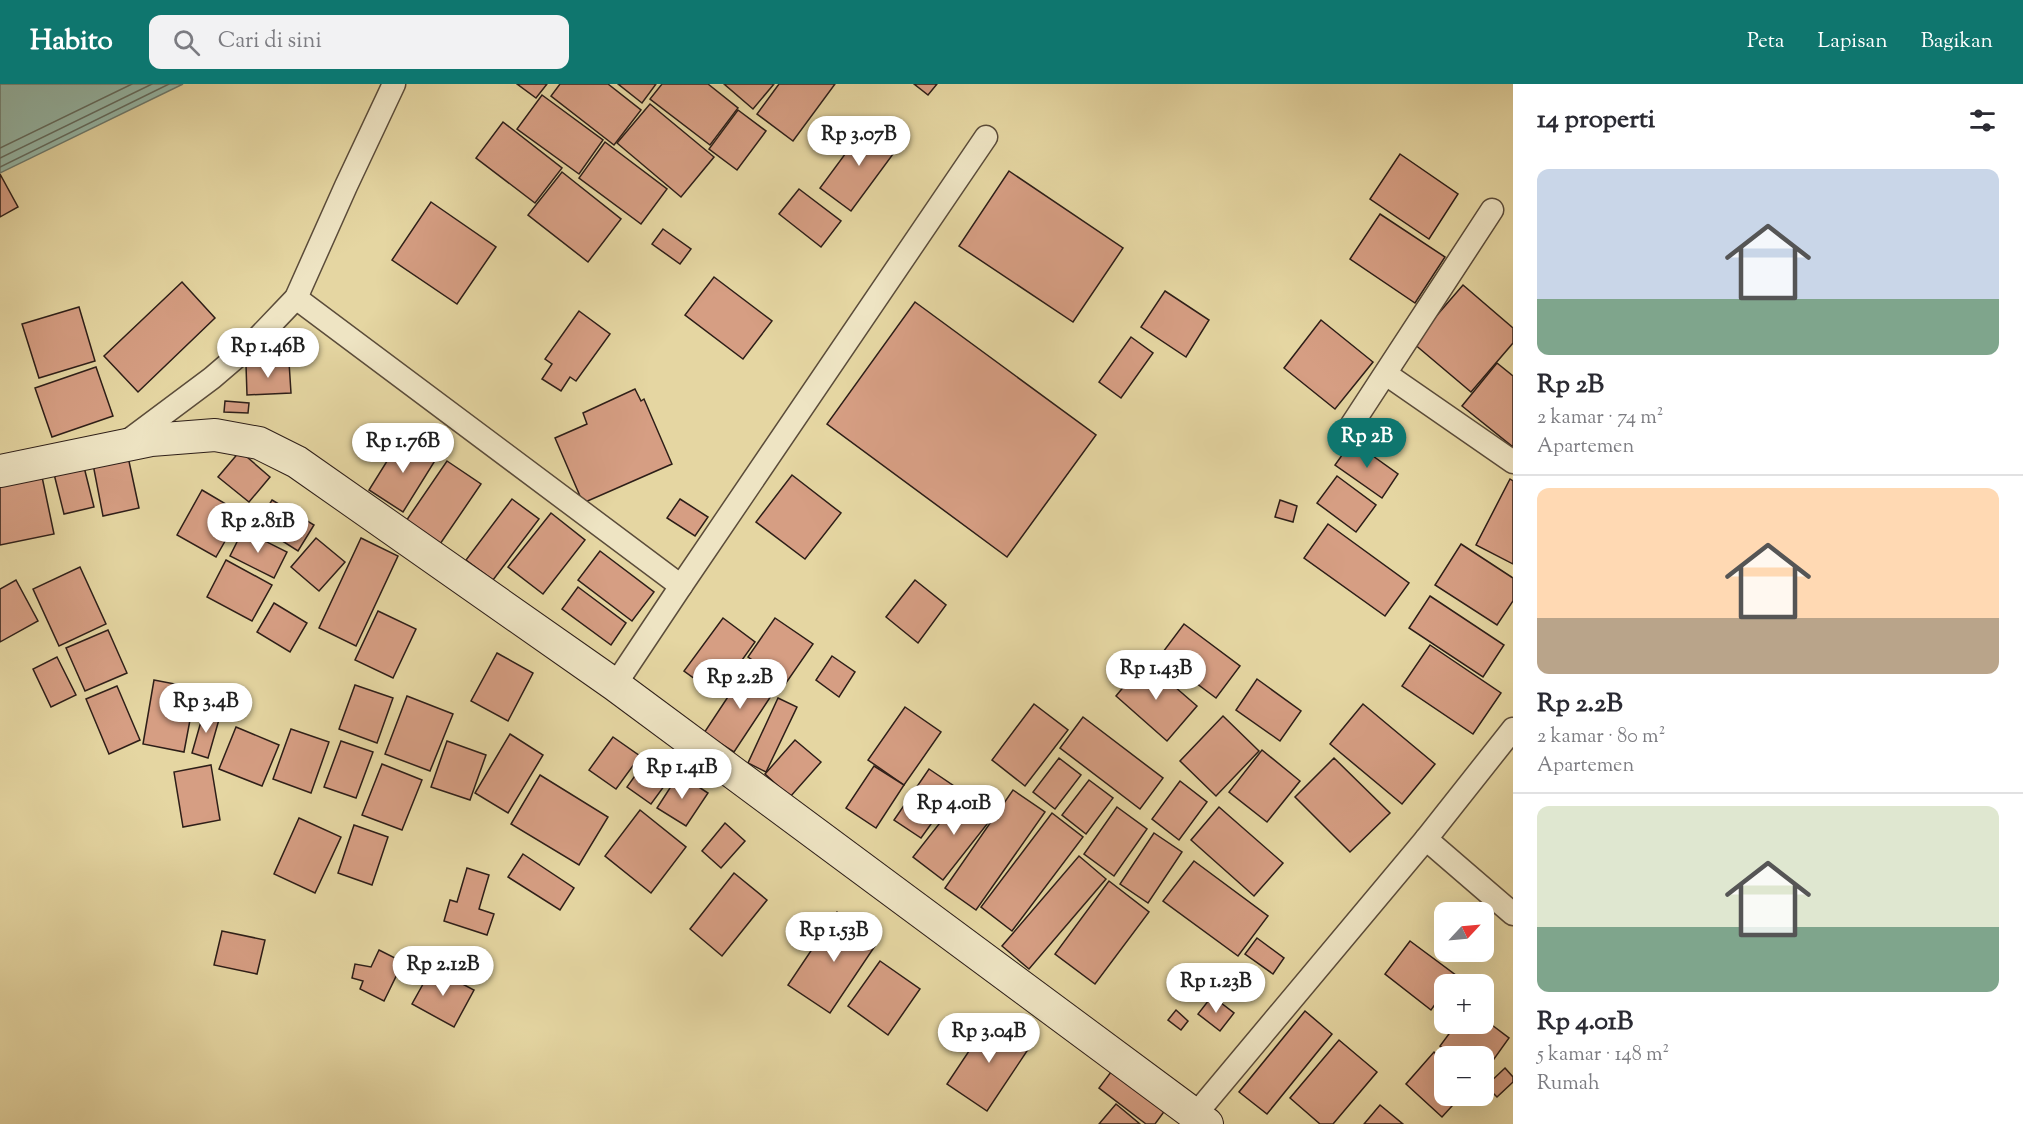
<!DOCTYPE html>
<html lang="id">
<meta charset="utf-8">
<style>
body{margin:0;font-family:"Sorts Mill Goudy",serif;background:#f2f2f3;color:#2b2b33;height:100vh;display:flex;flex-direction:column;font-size:22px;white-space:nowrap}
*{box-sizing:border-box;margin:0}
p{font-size:20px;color:#7c7c81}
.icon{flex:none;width:33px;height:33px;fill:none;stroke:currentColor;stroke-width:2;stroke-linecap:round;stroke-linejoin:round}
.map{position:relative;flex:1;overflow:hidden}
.panel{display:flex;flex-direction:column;background:#fff;width:510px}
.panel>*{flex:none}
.needle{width:39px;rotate:64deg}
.fabs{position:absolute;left:1434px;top:818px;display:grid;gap:12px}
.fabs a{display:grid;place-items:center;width:60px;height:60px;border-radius:12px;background:#fff;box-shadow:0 6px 24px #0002;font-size:30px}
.price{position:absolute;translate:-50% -51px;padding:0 14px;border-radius:21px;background:#fff;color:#222;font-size:20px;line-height:39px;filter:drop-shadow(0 2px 3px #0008)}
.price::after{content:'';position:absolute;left:50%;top:36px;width:18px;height:14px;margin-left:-9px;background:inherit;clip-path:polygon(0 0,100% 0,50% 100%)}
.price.active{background:#0f766e;color:#fff}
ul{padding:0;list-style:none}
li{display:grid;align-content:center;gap:12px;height:318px;padding:0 24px}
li+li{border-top:2px solid #e1e1e2}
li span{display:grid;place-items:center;height:186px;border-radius:12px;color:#555}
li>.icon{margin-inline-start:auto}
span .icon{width:108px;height:108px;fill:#fffc;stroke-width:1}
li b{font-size:26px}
h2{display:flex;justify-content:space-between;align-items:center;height:72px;padding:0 24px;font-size:26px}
header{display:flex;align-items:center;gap:36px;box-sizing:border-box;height:84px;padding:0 30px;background:#0f766e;color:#fff}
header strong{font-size:28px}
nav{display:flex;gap:33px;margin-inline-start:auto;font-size:21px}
.search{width:420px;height:54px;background:#f2f2f3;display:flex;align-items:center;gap:15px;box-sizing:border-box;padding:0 21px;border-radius:12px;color:#7c7c81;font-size:22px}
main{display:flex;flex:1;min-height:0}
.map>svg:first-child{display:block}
.water{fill:#96b9a9;stroke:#6c7b6f;stroke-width:1.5}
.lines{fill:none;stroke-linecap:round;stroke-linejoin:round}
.shore{stroke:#626c60;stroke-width:1.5}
.building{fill:#d69e83;stroke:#2d1e18;stroke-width:1.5}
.minor-casing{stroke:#5b4c3a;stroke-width:25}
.secondary-casing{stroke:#2d1e18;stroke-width:34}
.minor{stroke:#eee4c3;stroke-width:22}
.secondary{stroke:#eee4c3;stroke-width:32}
</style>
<header>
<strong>Habito</strong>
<div class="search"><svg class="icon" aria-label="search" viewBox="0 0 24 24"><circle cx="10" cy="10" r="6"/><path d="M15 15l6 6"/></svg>Cari di sini</div>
<nav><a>Peta</a><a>Lapisan</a><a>Bagikan</a></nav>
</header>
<main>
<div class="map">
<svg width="1513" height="1040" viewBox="0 0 1513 1040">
<rect width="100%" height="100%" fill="#e5d6a2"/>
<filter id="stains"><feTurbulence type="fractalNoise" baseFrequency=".00333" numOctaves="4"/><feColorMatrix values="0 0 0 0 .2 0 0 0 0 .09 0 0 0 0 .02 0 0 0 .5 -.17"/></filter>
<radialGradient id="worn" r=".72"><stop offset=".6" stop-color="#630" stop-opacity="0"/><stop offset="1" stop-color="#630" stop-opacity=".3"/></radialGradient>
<path class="water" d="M0,0H183L0,89Z"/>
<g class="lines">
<g class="shore">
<path d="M0,64L132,0"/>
<path d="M0,74L152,0"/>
<path d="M0,83L169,0"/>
</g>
</g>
<g class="building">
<path d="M517,0H547L536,14Z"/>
<path d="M560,0H608L641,26L614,61L551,12Z"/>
<path d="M618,0H656L642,19Z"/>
<path d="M662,0H708L738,24L710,61L650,15Z"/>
<path d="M724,0H774L753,25Z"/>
<path d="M779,0H835L793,57L757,30Z"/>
<path d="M914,0H937L928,11Z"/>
<path d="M542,11L603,56L579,90L517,45Z"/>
<path d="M650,20L714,73L681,113L617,59Z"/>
<path d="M738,26L766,47L737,86L709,65Z"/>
<path d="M503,38L562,84L535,119L476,74Z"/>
<path d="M868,39L899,62L851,127L820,104Z"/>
<path d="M605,58L667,105L641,140L579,94Z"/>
<path d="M1400,70L1458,110L1429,155L1370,115Z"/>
<path d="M1009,87L1123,164L1073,238L959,162Z"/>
<path d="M562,88L621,135L588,178L528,131Z"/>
<path d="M0,90L18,123L0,133Z"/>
<path d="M799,105L841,137L821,163L779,130Z"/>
<path d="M431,118L496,163L457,220L392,176Z"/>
<path d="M1380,130L1445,173L1415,219L1350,175Z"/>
<path d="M663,145L691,165L680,180L652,160Z"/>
<path d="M714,193L772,237L743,275L685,231Z"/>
<path d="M182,198L215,234L138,308L104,272Z"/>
<path d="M1463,201L1513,244V259L1471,308L1413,259Z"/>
<path d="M1165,207L1209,236L1186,273L1141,243Z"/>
<path d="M915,218L1096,351L1007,473L827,340Z"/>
<path d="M79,223L95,277L39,294L22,240Z"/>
<path d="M579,227L610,250L576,297L570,293L561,307L542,295L552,280L545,275Z"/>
<path d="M1321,236L1373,278L1335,325L1284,284Z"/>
<path d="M1131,253L1153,269L1121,314L1099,298Z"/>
<path d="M289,278L291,309L247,311L246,281Z"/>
<path d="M1497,279L1513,292V363L1462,322Z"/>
<path d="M96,283L113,332L52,353L35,304Z"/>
<path d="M635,305L641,317L644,315L672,380L583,419L555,354L587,340L583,329Z"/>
<path d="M225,317L249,319L248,329L224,328Z"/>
<path d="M402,353L436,375L403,428L369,406Z"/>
<path d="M1352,357L1398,390L1382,414L1335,381Z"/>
<path d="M240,367L270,393L249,418L218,393Z"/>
<path d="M127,368L139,424L103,432L92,375Z"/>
<path d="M447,377L481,400L438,463L404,440Z"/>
<path d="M83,379L94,423L64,430L53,386Z"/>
<path d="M41,388L54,450L0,461V396Z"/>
<path d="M792,391L841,429L805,475L756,438Z"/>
<path d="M1337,392L1376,421L1356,448L1317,419Z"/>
<path d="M1510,395L1513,397V480L1476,461Z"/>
<path d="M202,406L241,429L216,473L177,451Z"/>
<path d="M512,415L539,435L493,496L466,476Z"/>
<path d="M680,415L708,433L695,452L667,434Z"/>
<path d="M272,416L314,441L298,467L257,441Z"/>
<path d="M1280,416L1297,422L1293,438L1275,433Z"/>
<path d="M551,429L585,456L543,510L508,483Z"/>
<path d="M1328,440L1409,499L1385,532L1304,474Z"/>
<path d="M243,446L287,468L274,494L230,472Z"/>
<path d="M316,454L345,478L319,507L291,483Z"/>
<path d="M361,454L398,472L356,562L319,544Z"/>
<path d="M1461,460L1513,494V517L1497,541L1435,501Z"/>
<path d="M600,467L654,508L632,537L578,496Z"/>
<path d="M226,476L272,501L252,537L207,513Z"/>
<path d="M80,483L106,540L59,562L33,505Z"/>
<path d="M16,496L38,537L0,558V505Z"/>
<path d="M915,496L946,521L918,559L886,533Z"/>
<path d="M578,503L626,539L611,561L562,525Z"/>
<path d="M1430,512L1504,561L1483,593L1409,544Z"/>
<path d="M274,519L307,539L290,568L257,548Z"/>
<path d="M378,527L416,545L393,594L355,576Z"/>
<path d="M723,534L755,558L717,611L684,587Z"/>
<path d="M775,534L813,560L786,599L748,573Z"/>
<path d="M1184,540L1240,582L1216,614L1160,572Z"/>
<path d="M108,546L127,589L85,607L66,564Z"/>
<path d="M1430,561L1501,609L1473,650L1402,602Z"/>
<path d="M497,569L533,589L508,637L471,617Z"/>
<path d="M832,572L855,588L839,613L816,596Z"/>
<path d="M57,573L76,611L51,623L33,585Z"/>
<path d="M1145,577L1197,622L1167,657L1116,612Z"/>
<path d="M747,584L777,603L734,668L704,649Z"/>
<path d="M1257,595L1301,627L1280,657L1236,626Z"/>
<path d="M154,596L196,604L184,668L143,660Z"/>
<path d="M355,601L393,614L377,659L339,645Z"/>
<path d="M117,602L140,656L109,670L86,615Z"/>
<path d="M407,612L453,630L430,687L385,670Z"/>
<path d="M778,614L797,623L766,688L748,679Z"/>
<path d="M1034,620L1068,646L1025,702L992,676Z"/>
<path d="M1363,620L1435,680L1402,720L1330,660Z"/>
<path d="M905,623L941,648L904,701L868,676Z"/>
<path d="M204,627L220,632L208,674L192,669Z"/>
<path d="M1223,632L1259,667L1216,712L1180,677Z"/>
<path d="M1083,633L1163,694L1140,725L1060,664Z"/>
<path d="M236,643L279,661L262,702L219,685Z"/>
<path d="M291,645L329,658L311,709L273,695Z"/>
<path d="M510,650L543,671L508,729L475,709Z"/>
<path d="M613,653L640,672L616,705L589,686Z"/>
<path d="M795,656L821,678L790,713L765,690Z"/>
<path d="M341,657L373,668L356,714L324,703Z"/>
<path d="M447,657L486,671L470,716L431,703Z"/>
<path d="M1262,666L1300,697L1267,738L1229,708Z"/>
<path d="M649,672L673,690L651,720L627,703Z"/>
<path d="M1059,674L1081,691L1055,725L1033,708Z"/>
<path d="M1334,674L1390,729L1350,768L1295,713Z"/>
<path d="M382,680L422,696L402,746L362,731Z"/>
<path d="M211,681L220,736L183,743L174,688Z"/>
<path d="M874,682L904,701L876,744L846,724Z"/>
<path d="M929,685L957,704L921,754L894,736Z"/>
<path d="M679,690L708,709L686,742L657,724Z"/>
<path d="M540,691L608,733L579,781L511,740Z"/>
<path d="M1089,696L1113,714L1086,750L1062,731Z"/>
<path d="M1180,697L1207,718L1179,756L1152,735Z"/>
<path d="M1013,706L1045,728L976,826L945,804Z"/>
<path d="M965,707L995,730L943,796L913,773Z"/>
<path d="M1117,723L1147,745L1114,792L1084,770Z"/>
<path d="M1219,723L1283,779L1254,812L1191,756Z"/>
<path d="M640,726L686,763L651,809L605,772Z"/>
<path d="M1052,729L1083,753L1012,847L981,823Z"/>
<path d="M299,734L341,753L315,809L274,790Z"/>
<path d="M725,739L745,757L721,784L702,767Z"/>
<path d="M354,741L388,753L372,801L338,789Z"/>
<path d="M1154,749L1182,768L1148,819L1120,800Z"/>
<path d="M523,770L574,804L560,826L508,793Z"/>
<path d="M1079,772L1106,795L1029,885L1002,862Z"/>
<path d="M1194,777L1268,832L1238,872L1163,817Z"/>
<path d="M467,784L489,791L479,825L494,830L487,851L444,837L450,816L457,818Z"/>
<path d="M734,789L767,816L722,872L690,845Z"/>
<path d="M1109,797L1149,828L1095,900L1055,870Z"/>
<path d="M837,828L879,856L830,929L788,901Z"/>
<path d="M222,847L265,856L257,890L214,881Z"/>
<path d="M1257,854L1284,874L1273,890L1245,870Z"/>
<path d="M1410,857L1457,892L1451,900H1444V908L1431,926L1385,890Z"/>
<path d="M379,866L403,878L384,917L360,905L363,897L352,894L355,880L371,883Z"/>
<path d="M880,877L920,905L888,951L848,922Z"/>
<path d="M432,884L474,906L454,943L412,920Z"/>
<path d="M1212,912L1234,929L1220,947L1198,930Z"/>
<path d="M1176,926L1188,937L1181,946L1168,936Z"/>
<path d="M1305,927L1332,950L1267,1030L1239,1008Z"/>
<path d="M991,934L1031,961L987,1027L947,1000Z"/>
<path d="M1484,935L1509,954L1484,989V972H1453L1440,962L1457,939H1484Z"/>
<path d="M1339,956L1377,988L1333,1040H1320L1290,1014Z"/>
<path d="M1434,968L1444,978V1011H1462L1442,1033L1406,1000Z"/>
<path d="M1114,984L1166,1025L1155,1040H1146L1099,1004Z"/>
<path d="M1505,984L1513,993V998L1497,1013L1486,1002Z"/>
<path d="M1116,1020L1140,1040H1099Z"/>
<path d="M1380,1021L1403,1040H1364Z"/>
</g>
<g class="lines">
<defs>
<g id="minor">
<path d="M296,214L681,502"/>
<path d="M1386,290L1513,378"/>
<path d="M1343,354L1492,126"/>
<path d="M125,359L212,294L254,258L296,214L346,102L394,0"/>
<path d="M615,601L681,502L986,53"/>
<path d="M1426,755L1513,830"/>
<path d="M1195,1031L1426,755L1513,645"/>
</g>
<path id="secondary" d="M0,387L151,356L215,351L259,359L297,378L615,601L1207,1040"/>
</defs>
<use href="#minor" class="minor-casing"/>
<use href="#secondary" class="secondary-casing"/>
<use href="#minor" class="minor"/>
<use href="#secondary" class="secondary"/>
</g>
<rect width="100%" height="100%" filter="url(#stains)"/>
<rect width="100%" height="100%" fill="url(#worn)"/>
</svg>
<div class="fabs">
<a><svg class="needle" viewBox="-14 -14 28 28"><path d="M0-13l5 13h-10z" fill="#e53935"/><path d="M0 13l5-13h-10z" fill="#7c7c81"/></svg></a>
<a>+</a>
<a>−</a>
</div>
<b class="price" style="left:859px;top:83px">Rp 3.07B</b>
<b class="price" style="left:268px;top:295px">Rp 1.46B</b>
<b class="price active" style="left:1367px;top:385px">Rp 2B</b>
<b class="price" style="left:403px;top:390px">Rp 1.76B</b>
<b class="price" style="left:258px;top:470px">Rp 2.81B</b>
<b class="price" style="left:1156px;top:617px">Rp 1.43B</b>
<b class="price" style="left:740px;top:626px">Rp 2.2B</b>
<b class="price" style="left:206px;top:650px">Rp 3.4B</b>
<b class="price" style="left:682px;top:716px">Rp 1.41B</b>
<b class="price" style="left:954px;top:752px">Rp 4.01B</b>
<b class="price" style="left:834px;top:879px">Rp 1.53B</b>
<b class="price" style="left:443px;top:913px">Rp 2.12B</b>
<b class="price" style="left:1216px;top:930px">Rp 1.23B</b>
<b class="price" style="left:989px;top:980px">Rp 3.04B</b>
</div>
<section class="panel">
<h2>14 properti<svg class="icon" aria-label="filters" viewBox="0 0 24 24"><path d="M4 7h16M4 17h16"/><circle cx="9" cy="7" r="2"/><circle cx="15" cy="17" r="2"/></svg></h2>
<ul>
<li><span style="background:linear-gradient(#c9d6e8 70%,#7fa58c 0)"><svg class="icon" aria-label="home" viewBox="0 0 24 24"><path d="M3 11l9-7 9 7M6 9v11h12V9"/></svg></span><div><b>Rp 2B</b><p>2 kamar · 74 m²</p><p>Apartemen</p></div></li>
<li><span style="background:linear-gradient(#ffd9b3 70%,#b9a48a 0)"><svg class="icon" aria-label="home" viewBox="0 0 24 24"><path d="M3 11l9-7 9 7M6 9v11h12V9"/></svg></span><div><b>Rp 2.2B</b><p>2 kamar · 80 m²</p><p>Apartemen</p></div></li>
<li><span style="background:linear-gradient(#dfe7d0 65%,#7fa58c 0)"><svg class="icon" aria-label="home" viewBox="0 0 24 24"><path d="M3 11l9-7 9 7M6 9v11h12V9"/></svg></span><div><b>Rp 4.01B</b><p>5 kamar · 148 m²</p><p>Rumah</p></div></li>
</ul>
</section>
</main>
